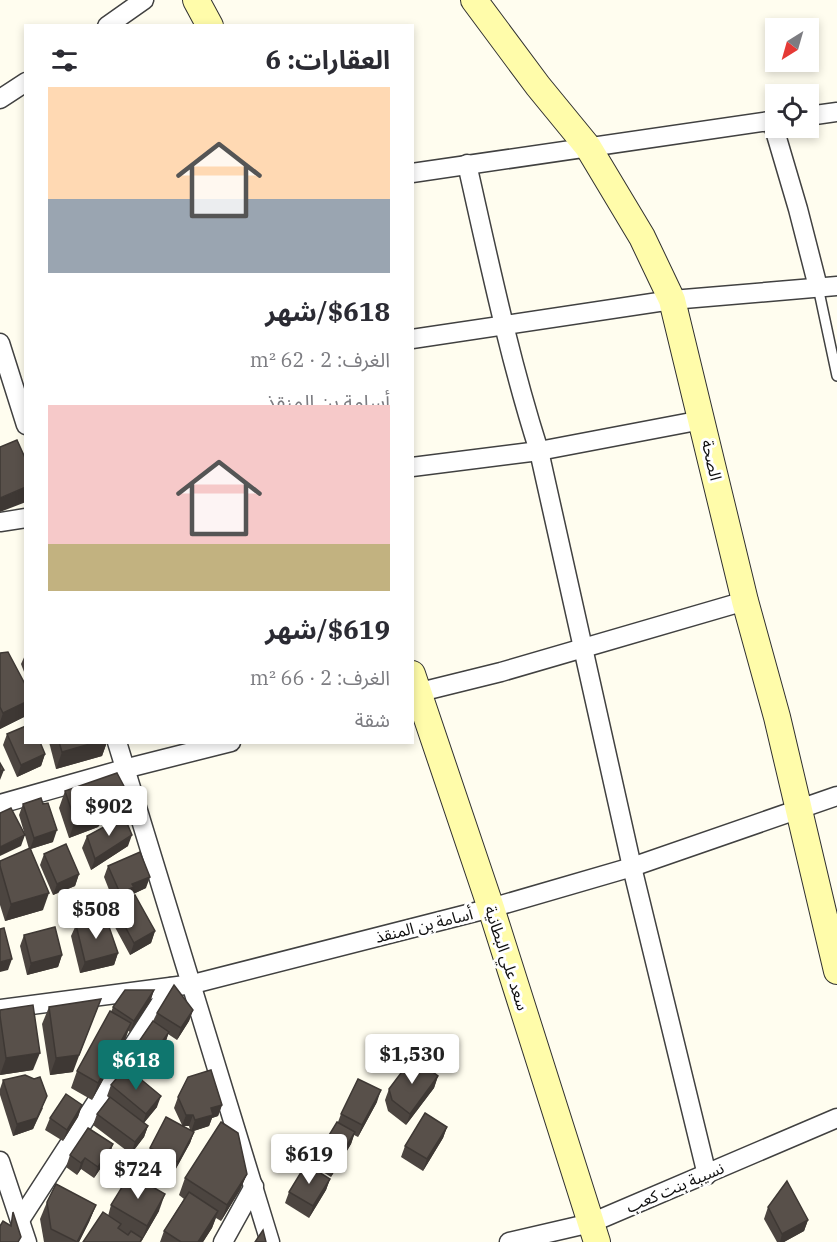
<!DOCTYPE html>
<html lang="ar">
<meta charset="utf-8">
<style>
body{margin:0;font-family:"IBM Plex Serif","Noto Sans Arabic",serif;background:#f2f2f3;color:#2b2b33;direction:rtl;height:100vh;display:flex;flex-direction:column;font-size:22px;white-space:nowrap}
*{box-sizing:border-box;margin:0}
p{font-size:20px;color:#7c7c81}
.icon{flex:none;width:33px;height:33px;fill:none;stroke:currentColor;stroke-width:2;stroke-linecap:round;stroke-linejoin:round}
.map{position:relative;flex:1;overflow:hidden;direction:ltr}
.panel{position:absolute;left:24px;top:24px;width:390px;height:720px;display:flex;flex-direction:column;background:#fff;border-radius:0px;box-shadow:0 3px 9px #0003;direction:rtl}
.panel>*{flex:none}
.needle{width:39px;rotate:217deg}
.fabs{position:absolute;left:765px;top:18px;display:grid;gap:12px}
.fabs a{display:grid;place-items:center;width:54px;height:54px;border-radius:0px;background:#fff;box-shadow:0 3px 9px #0003;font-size:30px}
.price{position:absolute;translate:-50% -51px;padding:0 14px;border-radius:6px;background:#fff;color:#222;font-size:20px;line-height:39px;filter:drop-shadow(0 2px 3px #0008)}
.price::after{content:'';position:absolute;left:50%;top:36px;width:18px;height:14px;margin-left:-9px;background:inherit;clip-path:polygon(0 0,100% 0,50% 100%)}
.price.active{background:#0f766e;color:#fff}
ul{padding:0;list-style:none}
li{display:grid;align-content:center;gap:12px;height:318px;padding:0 24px}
li span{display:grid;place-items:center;height:186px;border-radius:0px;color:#555}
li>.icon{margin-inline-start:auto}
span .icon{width:108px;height:108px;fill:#fffc;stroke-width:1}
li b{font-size:26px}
h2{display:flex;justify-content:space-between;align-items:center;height:72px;padding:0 24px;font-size:26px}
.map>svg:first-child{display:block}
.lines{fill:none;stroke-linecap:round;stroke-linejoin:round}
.service-casing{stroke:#414141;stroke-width:12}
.minor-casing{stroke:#414141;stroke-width:21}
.secondary-casing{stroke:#303030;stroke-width:28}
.service{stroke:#fff;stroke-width:9}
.minor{stroke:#fff;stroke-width:18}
.secondary{stroke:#fffcaa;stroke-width:26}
.wall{fill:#4c4540;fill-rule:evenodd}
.shaded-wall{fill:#3e3834}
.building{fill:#58504a;stroke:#3e3834;stroke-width:1.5}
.labels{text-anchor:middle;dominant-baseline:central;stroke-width:6;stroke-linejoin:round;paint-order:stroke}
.street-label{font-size:16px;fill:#0e0e0e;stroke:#fff}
</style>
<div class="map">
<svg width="837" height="1242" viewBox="0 0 837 1242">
<rect width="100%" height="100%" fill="#fffdef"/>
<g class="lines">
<defs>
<path id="service" d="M818,287L837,376"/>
<g id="minor">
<path d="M107,26L144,0"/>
<path d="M0,99L26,82"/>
<path d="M808,116L837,112"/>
<path d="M772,121L798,209L818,287"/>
<path d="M467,164C489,261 509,357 539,451L632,867L707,1175"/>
<path d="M412,173L776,120"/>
<path d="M412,339L672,300L837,286"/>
<path d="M0,343L26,425"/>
<path d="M412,467L539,451L702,420"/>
<path d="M0,522L26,518"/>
<path d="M412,694L501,672L745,601"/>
<path d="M117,742L270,1242"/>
<path d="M0,804L124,769L231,742"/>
<path d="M0,1009L193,984L491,908L632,867L837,796"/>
<path d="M0,1161L27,1242"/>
<path d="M20,1220L171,987"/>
<path d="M223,1242L254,1186"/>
<path d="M509,1242L591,1223L837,1118"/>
</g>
<g id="secondary">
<path d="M196,0L210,26"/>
<path d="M474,0L538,86L588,147L642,237L672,300L745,601L777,717L837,971"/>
<path d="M412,674L491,908L597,1242"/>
</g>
</defs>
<use href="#service" class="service-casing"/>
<use href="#minor" class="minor-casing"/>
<use href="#secondary" class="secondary-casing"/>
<use href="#service" class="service"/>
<use href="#minor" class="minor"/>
<use href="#secondary" class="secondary"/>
</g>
<g class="wall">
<path d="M0,653L26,686V716L0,729Z"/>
<path d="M26,653V677L21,664Z"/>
<path d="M7,734L45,754L41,766L17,777L3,745Z"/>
<path d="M49,742H107L102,756L56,769Z"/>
<path d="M65,791L121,808L105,818L98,827L69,838L59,808Z"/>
<path d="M23,804L53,842L31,849L43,910L5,921L0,905V861L29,849L19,815Z"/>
<path d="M87,836L128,846L91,870L82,848Z"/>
<path d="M44,854L79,874L75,886L53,895L40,865Z"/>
<path d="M108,866L146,888L131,895L130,897L155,931L151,943L130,955L110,918L114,906L122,902L115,905L104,877Z"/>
<path d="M76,925L118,953L114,965L80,973L71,936Z"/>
<path d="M24,935L62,955L58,967L27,975L20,946Z"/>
<path d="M154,990L150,1002L130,1032L128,1031L125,1040L92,1100L71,1088L77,1071L111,1012L113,1007Z"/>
<path d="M49,1007L73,1072L50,1075L42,1024Z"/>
<path d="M0,1010L33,1070L0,1075Z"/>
<path d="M193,1010L189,1021L177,1040L168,1034L165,1044L142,1075L127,1064L131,1053L153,1021L157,1013Z"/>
<path d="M438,1076L434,1088L406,1125L388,1111L385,1100L389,1089Z"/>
<path d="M3,1080L43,1108L33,1129L13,1136L0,1095V1089Z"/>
<path d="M111,1085L157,1107L144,1123L148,1126L144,1137L131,1154L93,1125L97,1114L109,1098L107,1096Z"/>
<path d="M178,1097L222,1105L218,1116L212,1118L209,1126L193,1131L194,1132L190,1143L173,1174L146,1159L150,1148L182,1125L174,1108ZM183,1126H189L190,1130Z"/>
<path d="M377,1102L358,1137L354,1135L351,1144L331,1177L313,1166L317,1155L338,1122L341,1114Z"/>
<path d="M82,1105L78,1117L63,1141L45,1130L50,1118Z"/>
<path d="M447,1127L443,1138L423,1171L401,1157L405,1146Z"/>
<path d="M113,1144L109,1156L94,1178L81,1169L77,1175L66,1167L70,1155Z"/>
<path d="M247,1174L240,1190L221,1221L216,1218L212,1228L203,1242H160L164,1231L184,1199L179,1195L185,1178Z"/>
<path d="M330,1179L326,1190L309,1218L285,1203L289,1192Z"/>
<path d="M47,1202L96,1205L89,1222L79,1242H44L40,1219Z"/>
<path d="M111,1205L159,1211L141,1242H83L108,1216Z"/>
<path d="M768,1207L808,1220L804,1231L784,1242H777L764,1219Z"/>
</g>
<g class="shaded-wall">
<path d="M26,487V502L0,512V498Z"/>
<path d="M26,702V716L0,729V722L3,713Z"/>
<path d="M97,742H107L102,756L56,769L62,752Z"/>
<path d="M45,754L41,766L17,777L21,765Z"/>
<path d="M4,770L0,780V771Z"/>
<path d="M127,792L121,808L105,818L98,827L69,838L75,821Z"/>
<path d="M57,830L53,842L30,849L34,838Z"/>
<path d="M25,835L21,846L0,856V847Z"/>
<path d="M132,835L128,846L91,870L95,859Z"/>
<path d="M79,874L75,886L53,895L57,884Z"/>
<path d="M150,877L146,888L131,895L130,899L115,905L120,893L132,884Z"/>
<path d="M49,893L43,910L5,921L11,904Z"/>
<path d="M155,931L151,943L130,955L134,943Z"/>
<path d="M118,953L114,965L80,973L85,962Z"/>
<path d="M62,955L58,967L27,975L31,963Z"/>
<path d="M12,959L8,970L0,972V962Z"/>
<path d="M154,990L150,1002L130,1032L134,1021Z"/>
<path d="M193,1010L189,1021L177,1040L181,1028Z"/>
<path d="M94,1016L73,1072L50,1075L56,1058Z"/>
<path d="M131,1023L125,1040L92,1100L98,1083Z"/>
<path d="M169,1032L165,1044L142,1075L146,1064Z"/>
<path d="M40,1053L33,1070L0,1075L6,1058Z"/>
<path d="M438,1076L434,1088L406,1125L410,1114Z"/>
<path d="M381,1090L377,1102L358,1137L362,1125Z"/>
<path d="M47,1096L33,1129L13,1136L17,1124Z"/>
<path d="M161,1096L157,1107L142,1125L146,1114Z"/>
<path d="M82,1105L78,1117L63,1141L67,1130Z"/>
<path d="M222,1105L218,1116L212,1118L209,1126L191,1132L195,1120L211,1108Z"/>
<path d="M186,1115H193L189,1126H182Z"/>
<path d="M148,1126L144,1137L131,1154L135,1142Z"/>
<path d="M447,1127L443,1138L423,1171L427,1159Z"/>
<path d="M194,1132L190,1143L173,1174L178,1162Z"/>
<path d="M355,1132L351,1144L331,1177L335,1165Z"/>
<path d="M113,1144L109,1156L94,1178L98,1167Z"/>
<path d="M85,1158L81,1169L77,1175L81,1163Z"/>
<path d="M247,1174L240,1190L221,1221L227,1205Z"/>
<path d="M330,1179L326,1190L309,1218L313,1206Z"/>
<path d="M165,1194L159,1211L141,1242L147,1226Z"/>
<path d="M96,1205L89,1222L79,1242H77Z"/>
<path d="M218,1211L212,1228L203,1242H198Z"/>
<path d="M808,1220L804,1231L784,1242H780L782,1234Z"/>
</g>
<g class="building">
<path d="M17,440L26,460V487L0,498V447Z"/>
<path d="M8,652L26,686V702L3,713L0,707V653Z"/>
<path d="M26,726V742H40L45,754L21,765L7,734Z"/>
<path d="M59,742H97L62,752Z"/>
<path d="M0,763L4,770L0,771Z"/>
<path d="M117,773L127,792L111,801L104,810L75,821L65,791Z"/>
<path d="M41,798L43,804L48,803L57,830L34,838L23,804Z"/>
<path d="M11,808L25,835L0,847V813Z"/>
<path d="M124,816L132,835L95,859L87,836Z"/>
<path d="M66,844L79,874L57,884L44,854Z"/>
<path d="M30,848L49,893L11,904L0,866V861Z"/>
<path d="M140,852L150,877L132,884L134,887L120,893L108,866Z"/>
<path d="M135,895L155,931L134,943L114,906Z"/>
<path d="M106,918L118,953L85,962L76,925Z"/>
<path d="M55,927L62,955L31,963L24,935Z"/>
<path d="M4,928L12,959L0,962V929Z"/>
<path d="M174,985L193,1010L181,1028L157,1013Z"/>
<path d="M125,990H154L134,1021L113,1007Z"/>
<path d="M101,999L79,1055L56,1058L49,1007Z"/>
<path d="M33,1005L40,1053L6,1058L0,1016V1010Z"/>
<path d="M110,1011L131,1023L98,1083L77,1071Z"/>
<path d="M153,1021L169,1032L146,1064L131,1053Z"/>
<path d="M413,1057L438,1076L410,1114L392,1100L389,1089Z"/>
<path d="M126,1067L161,1096L146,1114L111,1085Z"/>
<path d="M211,1070L222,1105L211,1108L213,1115L195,1120L193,1115H186L178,1097L188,1077Z"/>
<path d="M25,1075L34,1079L40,1077L47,1096L37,1118L17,1124L3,1080Z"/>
<path d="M358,1079L381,1090L362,1125L341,1114Z"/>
<path d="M66,1094L82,1105L67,1130L50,1118Z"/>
<path d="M110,1097L148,1126L135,1142L97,1114Z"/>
<path d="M425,1113L447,1127L427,1159L405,1146Z"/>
<path d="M166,1117L194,1132L178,1162L150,1148Z"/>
<path d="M221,1122L238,1133L247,1174L227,1205L185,1178Z"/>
<path d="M337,1122L355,1132L335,1165L317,1155Z"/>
<path d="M88,1128L113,1144L98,1167L85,1158L81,1163L70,1155Z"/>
<path d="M306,1164L330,1179L313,1206L289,1192Z"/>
<path d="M130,1174L165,1194L147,1226L111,1205Z"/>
<path d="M787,1181L808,1220L782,1234L768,1207Z"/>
<path d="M56,1184L96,1205L77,1242L51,1229L47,1202Z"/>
<path d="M189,1192L218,1211L198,1242H181L164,1231Z"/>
<path d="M13,1212L21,1237L18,1242H0V1226L3,1221L11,1226Z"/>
<path d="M103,1212L121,1224L118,1228L128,1235L131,1231L142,1238L140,1242H83Z"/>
<path d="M263,1230L266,1242H255Z"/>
</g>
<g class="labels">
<g class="street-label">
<text transform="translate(712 460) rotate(77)">الصحة</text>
<text transform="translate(424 925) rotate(-14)">أسامة بن المنقذ</text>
<text transform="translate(507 958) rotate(72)">سعد علي البطانية</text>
<text transform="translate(675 1187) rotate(-23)">نسيبة بنت كعب</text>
</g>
</g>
</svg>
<div class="fabs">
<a><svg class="needle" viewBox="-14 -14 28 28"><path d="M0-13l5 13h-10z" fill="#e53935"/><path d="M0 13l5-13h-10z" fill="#7c7c81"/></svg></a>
<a><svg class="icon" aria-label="locate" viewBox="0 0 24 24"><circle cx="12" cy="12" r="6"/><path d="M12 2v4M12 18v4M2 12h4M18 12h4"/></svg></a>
</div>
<b class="price" style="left:109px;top:837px">$902</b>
<b class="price" style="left:96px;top:940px">$508</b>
<b class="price" style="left:412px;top:1085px">$1,530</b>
<b class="price active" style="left:136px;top:1091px">$618</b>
<b class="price" style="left:309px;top:1185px">$619</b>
<b class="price" style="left:138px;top:1200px">$724</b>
<section class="panel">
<h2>العقارات: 6<svg class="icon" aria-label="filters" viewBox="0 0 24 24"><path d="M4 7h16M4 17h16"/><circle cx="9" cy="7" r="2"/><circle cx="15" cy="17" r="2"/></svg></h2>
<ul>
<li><span style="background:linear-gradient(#ffd9b3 60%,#9aa5b1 0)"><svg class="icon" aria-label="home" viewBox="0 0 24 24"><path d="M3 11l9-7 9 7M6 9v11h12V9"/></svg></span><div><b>$618/شهر</b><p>الغرف: 2 · 62 m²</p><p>أسامة بن المنقذ</p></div></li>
<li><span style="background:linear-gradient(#f6c9c9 75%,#c2b280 0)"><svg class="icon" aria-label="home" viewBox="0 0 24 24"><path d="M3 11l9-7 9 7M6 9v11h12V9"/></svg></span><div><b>$619/شهر</b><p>الغرف: 2 · 66 m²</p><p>شقة</p></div></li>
</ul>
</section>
</div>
